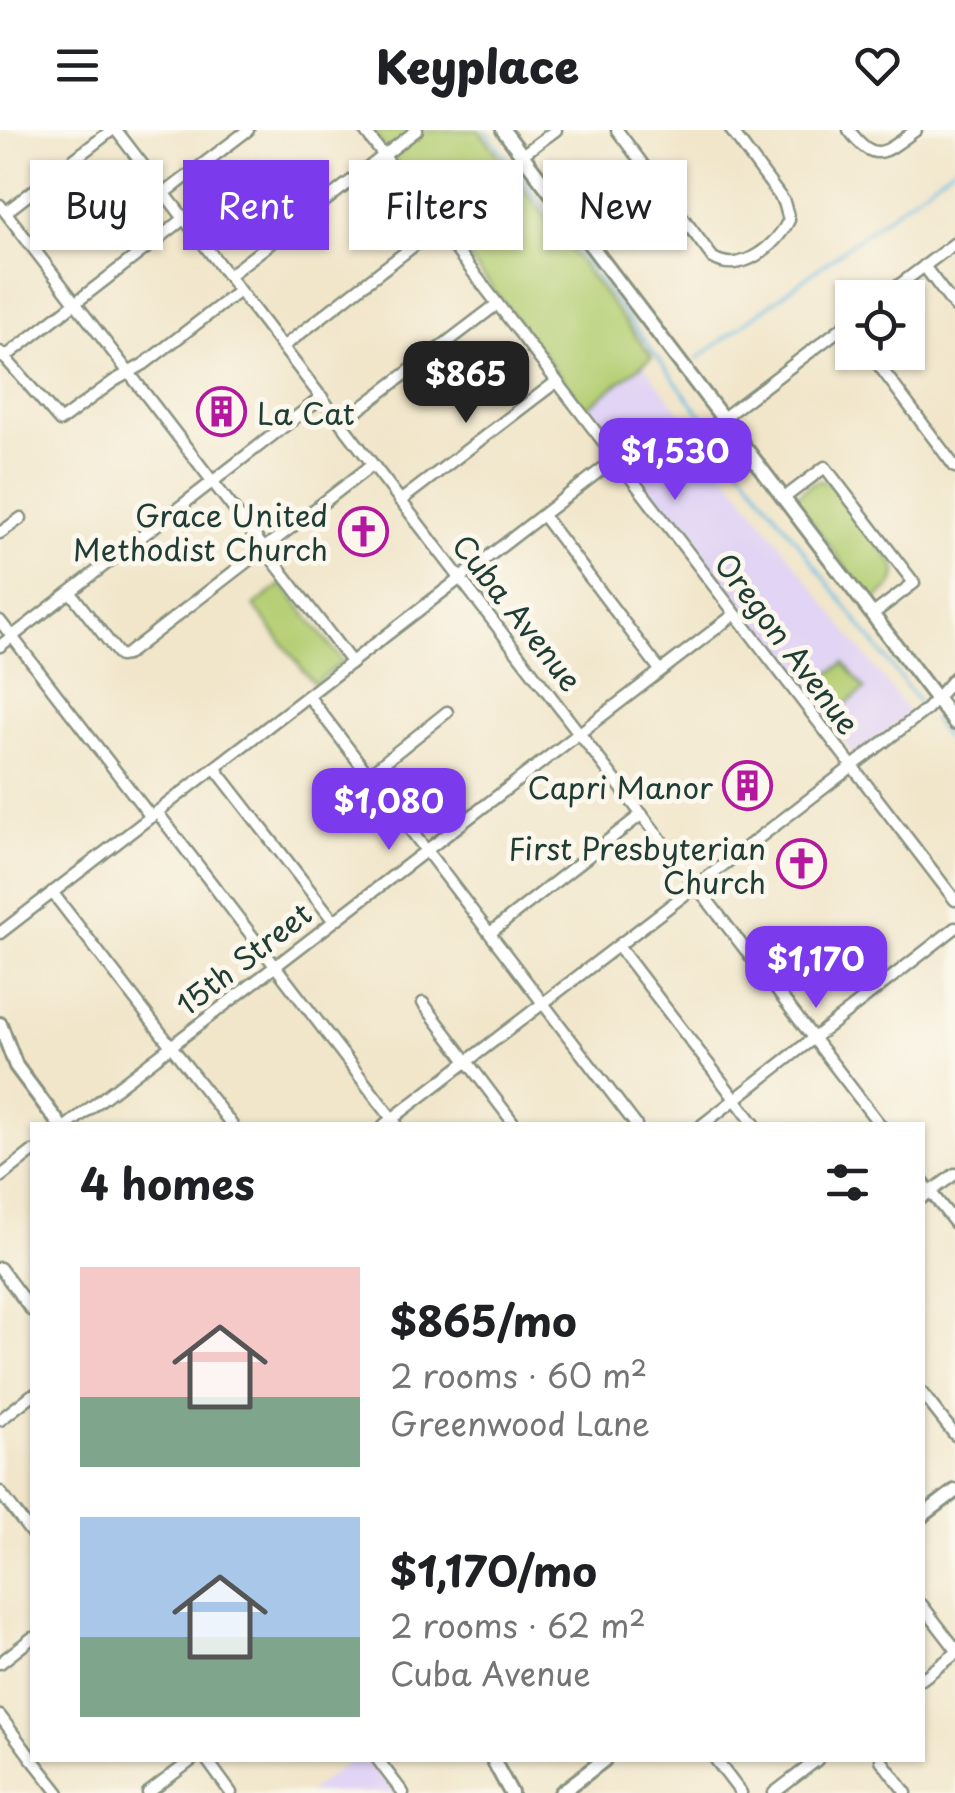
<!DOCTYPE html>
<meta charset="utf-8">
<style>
body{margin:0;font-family:"Playpen Sans",sans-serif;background:#f2f2f2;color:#202124;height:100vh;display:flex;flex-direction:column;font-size:38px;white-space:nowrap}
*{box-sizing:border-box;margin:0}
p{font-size:32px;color:#757577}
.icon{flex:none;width:55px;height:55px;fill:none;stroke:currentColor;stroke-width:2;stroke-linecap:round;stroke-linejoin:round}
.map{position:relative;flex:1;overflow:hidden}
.details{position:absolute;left:30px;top:992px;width:895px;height:640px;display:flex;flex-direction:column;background:#fff;border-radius:0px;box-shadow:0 2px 8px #0004}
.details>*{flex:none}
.top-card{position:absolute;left:30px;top:30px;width:895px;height:90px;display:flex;gap:20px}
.buttons{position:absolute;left:835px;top:150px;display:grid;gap:20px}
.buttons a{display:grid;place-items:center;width:90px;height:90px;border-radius:0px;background:#fff;box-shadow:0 2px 8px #0004;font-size:50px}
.price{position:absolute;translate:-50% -85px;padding:0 22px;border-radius:20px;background:#7c3aed;color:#fff;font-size:32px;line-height:65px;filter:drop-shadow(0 2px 5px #0008)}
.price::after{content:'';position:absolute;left:50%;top:60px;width:30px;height:22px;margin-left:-15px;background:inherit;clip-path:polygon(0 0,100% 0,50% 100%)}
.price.active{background:#222;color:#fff}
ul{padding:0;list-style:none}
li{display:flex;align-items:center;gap:30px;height:250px;padding:0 50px}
li span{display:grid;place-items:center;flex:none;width:280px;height:200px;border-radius:0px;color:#555}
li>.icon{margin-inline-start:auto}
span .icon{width:120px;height:120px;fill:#fffc;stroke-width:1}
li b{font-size:42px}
h2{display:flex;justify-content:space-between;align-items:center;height:120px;padding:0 50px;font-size:42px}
.pill{padding:0 35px;border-radius:0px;background:#fff;box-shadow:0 2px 8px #0004;font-size:35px;line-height:90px}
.pill.active{background:#7c3aed;color:#fff}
header{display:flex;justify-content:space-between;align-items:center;height:130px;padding:0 50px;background:#fff;font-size:45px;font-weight:800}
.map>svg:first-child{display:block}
.built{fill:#e1d4f4}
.green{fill:#b5cf75;stroke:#6a8654;stroke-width:2.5}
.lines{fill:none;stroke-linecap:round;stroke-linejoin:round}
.stream{stroke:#69bbe5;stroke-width:2.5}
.minor-casing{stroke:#88927f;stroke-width:15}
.major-casing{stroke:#88927f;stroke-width:18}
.minor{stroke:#fff;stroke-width:10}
.major{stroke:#fff;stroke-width:12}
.labels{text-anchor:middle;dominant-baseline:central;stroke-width:10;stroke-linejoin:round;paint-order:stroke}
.poi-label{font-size:30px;fill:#1f3d34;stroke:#fbf7ec;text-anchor:end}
.street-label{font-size:30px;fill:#1f3d34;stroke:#fbf7ec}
</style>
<header><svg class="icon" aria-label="menu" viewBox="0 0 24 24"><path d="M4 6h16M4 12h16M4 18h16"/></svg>Keyplace<svg class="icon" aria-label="heart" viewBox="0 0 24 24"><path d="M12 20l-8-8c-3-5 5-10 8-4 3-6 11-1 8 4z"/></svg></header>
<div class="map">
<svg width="955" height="1663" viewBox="0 0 955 1663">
<rect width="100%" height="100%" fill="#fbf7ec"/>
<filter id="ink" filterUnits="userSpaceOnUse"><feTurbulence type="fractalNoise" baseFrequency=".01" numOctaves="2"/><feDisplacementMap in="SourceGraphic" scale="20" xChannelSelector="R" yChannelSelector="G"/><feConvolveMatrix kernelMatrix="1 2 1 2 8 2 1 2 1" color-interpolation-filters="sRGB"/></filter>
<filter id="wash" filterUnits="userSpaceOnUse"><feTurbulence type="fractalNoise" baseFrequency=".0048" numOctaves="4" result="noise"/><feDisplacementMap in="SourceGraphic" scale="40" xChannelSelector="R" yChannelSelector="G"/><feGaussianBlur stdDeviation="2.25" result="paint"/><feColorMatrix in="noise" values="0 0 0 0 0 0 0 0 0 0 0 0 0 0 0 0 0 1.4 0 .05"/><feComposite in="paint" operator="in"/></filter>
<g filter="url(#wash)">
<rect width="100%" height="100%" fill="#f1e6ca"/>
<g class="built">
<path d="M643,234L909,583L854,625L585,279Z"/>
<path d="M351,1630H376L401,1663H308Z"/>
</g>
<g class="green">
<path d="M371,0H479L652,227L585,279Z"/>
<path d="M823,351L832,354L895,436C899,454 887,460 874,470L869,468L796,371L797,365L814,352Z"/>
<path d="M282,454L343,532L314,554L254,476Z"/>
<path d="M844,533L865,559L842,577L821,550Z"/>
</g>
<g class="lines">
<g class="stream">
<path d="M485,0L920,574"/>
<path d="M697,229L955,36"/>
<path d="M932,589L955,621"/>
</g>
</g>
</g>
<g filter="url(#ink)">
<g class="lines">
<defs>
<g id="minor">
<path d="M116,0L880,995"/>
<path d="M364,0L955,770"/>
<path d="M617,0L713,128C741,145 776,116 789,90L784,72L731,0"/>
<path d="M849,0C876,36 885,22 916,0"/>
<path d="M522,25L556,0"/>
<path d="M165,63L248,0"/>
<path d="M0,75L352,533"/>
<path d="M6,82L112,0"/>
<path d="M924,136L955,177"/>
<path d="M228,146L417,0"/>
<path d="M882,168L955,113"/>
<path d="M284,216L438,97"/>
<path d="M0,222L60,291L114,251L144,234L239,161"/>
<path d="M869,222L955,337"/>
<path d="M4,228L185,88"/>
<path d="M723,288L852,190"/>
<path d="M341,293L496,175"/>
<path d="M784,368L825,337L914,453L873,484"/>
<path d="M400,371L556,252"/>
<path d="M544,387L660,540"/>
<path d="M0,403L21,388"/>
<path d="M71,463L120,526L126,525L372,335"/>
<path d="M0,491L151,687"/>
<path d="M0,516L322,267"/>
<path d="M309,567L636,995"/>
<path d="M215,638L333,790"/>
<path d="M368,645L447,582"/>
<path d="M157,682L397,995"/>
<path d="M52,762L232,995"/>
<path d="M0,803L615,329"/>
<path d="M490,803L642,684"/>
<path d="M618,816L755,995"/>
<path d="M423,873L515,995"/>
<path d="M68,995L735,484"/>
<path d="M384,995L927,579L955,547"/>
<path d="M702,995L955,798"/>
<path d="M0,1047L32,1022"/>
<path d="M922,1051L955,1093"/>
<path d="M922,1068L955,1044"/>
<path d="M0,1138L32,1181"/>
<path d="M922,1263L955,1305"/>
<path d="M0,1290L32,1265"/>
<path d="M0,1362L32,1404"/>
<path d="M922,1475L955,1518"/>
<path d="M0,1533L32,1508"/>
<path d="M922,1549L955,1524"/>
<path d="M0,1586L32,1629"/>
<path d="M33,1630L59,1663"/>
<path d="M207,1630L231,1663"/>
<path d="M378,1630L403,1663"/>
<path d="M716,1630L741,1663"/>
<path d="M881,1630L906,1663"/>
<path d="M148,1663L192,1630"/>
<path d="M774,1663L817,1630"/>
</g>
<g id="major">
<path d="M503,0L955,593"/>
<path d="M0,894L16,936L60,995"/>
<path d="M922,1386L955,1361"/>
<path d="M493,1630L511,1663"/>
<path d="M561,1663L604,1630"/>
</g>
</defs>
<use href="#minor" class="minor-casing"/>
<use href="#major" class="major-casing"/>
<use href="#minor" class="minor"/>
<use href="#major" class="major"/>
</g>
</g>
<defs>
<symbol id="building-ring" viewBox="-11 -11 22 22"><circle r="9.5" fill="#fbf7ec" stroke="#b5179e" stroke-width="1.5"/><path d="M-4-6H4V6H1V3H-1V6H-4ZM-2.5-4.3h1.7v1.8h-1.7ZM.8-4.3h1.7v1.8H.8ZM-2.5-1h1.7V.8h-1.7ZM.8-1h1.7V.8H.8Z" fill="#b5179e"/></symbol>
<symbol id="church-ring" viewBox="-11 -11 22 22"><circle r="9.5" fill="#fbf7ec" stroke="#b5179e" stroke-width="1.5"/><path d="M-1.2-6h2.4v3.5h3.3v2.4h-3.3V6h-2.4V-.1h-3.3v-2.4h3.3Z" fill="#b5179e"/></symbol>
</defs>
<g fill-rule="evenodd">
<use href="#building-ring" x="194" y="254" width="55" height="55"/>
<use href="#church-ring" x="336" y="374" width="55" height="55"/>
<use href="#building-ring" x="720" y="628" width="55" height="55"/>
<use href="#church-ring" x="774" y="706" width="55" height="55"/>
</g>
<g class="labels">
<g class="poi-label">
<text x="257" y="282" text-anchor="start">La Cat</text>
<text x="328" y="384">Grace United<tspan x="328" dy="34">Methodist Church</tspan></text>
<text x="713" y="656">Capri Manor</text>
<text x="766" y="717">First Presbyterian<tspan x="766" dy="34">Church</tspan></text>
</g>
<g class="street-label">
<text transform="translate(518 482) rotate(52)">Cuba Avenue</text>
<text transform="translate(788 513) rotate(53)">Oregon Avenue</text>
<text transform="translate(243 828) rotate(-38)">15th Street</text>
</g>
</g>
</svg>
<div class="buttons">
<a><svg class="icon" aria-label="locate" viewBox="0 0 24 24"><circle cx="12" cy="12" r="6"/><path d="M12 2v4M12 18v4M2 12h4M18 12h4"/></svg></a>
</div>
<b class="price active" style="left:466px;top:296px">$865</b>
<b class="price" style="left:675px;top:373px">$1,530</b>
<b class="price" style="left:389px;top:723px">$1,080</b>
<b class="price" style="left:816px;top:881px">$1,170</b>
<div class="top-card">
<a class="pill">Buy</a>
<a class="pill active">Rent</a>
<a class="pill">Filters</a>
<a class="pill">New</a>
</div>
<section class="details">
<h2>4 homes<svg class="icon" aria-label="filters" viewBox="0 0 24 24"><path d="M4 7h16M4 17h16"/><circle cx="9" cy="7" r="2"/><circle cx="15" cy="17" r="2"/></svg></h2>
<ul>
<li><span style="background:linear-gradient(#f6c9c9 65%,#7fa58c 0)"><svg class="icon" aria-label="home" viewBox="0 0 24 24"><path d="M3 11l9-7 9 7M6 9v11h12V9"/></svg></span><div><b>$865/mo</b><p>2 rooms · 60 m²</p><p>Greenwood Lane</p></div></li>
<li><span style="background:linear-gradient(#a9c7e8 60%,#7fa58c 0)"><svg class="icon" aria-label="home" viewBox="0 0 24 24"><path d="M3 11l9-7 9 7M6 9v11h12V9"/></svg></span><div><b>$1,170/mo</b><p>2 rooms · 62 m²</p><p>Cuba Avenue</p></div></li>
</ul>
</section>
</div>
